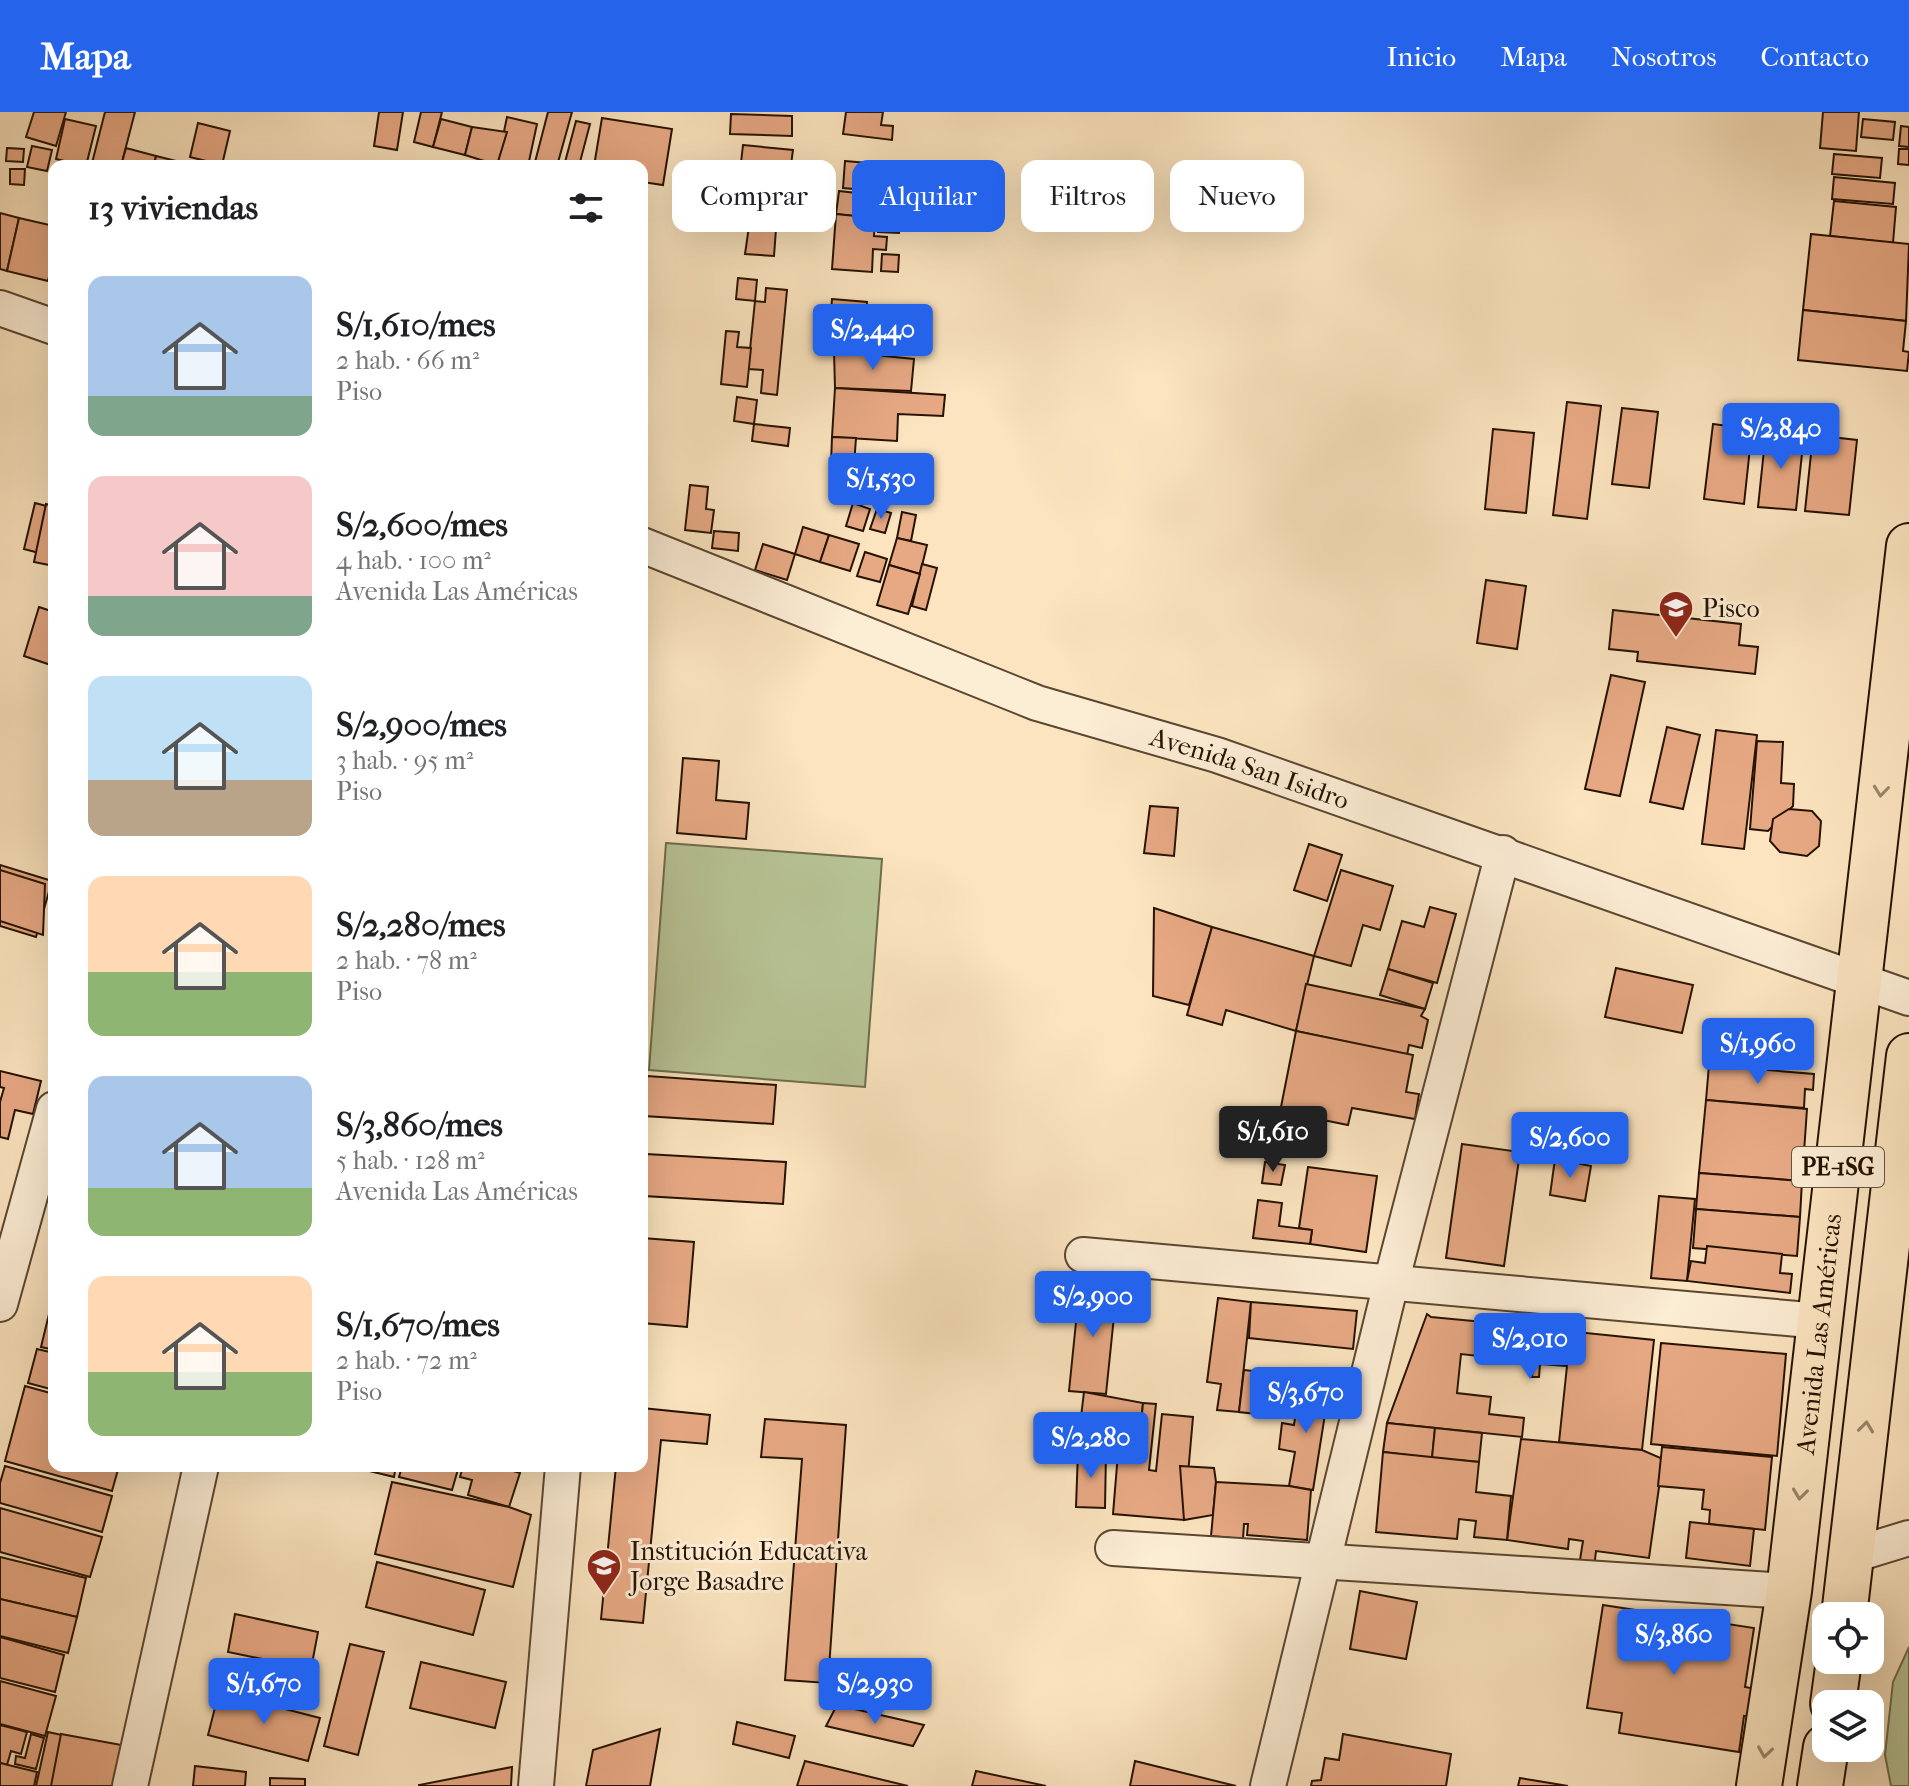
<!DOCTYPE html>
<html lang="es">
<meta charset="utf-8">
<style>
body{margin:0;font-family:"IM FELL French Canon",serif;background:#f2f2f2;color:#202124;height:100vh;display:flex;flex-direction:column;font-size:30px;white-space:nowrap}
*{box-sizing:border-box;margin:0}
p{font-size:26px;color:#757577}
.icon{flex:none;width:44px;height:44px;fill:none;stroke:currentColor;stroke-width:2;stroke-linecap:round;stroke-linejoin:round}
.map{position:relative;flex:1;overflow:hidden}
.drawer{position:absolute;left:48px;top:48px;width:600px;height:1312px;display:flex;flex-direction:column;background:#fff;border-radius:16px;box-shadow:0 8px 32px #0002}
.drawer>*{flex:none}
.guide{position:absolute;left:672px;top:48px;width:760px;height:72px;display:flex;gap:16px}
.tools{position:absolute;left:1812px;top:1490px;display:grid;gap:16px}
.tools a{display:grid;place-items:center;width:72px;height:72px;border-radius:16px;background:#fff;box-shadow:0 8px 32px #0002;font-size:40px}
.price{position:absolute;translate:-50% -68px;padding:0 18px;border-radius:8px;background:#2563eb;color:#fff;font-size:26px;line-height:52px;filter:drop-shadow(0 2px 4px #0008)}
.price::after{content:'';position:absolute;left:50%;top:48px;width:24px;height:18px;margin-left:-12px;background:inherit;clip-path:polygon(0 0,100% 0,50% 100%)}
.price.on{background:#222;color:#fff}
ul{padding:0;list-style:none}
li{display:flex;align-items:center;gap:24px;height:200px;padding:0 40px}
li span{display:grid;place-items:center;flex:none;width:224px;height:160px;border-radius:16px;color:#555}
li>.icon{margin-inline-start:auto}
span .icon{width:96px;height:96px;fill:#fffc;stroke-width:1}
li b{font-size:34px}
h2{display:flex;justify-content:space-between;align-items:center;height:96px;padding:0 40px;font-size:34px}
.pill{padding:0 28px;border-radius:16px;background:#fff;box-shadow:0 8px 32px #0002;font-size:28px;line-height:72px}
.pill.on{background:#2563eb;color:#fff}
header{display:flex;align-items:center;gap:48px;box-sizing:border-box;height:112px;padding:0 40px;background:#2563eb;color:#fff}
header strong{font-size:38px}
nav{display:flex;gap:44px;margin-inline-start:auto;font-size:28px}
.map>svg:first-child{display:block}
.park{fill:#b8c597;stroke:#6f6c4c;stroke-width:2}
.building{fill:#e7a984;stroke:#261201;stroke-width:2}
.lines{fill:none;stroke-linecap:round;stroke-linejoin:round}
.minor-casing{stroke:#5b4630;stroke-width:38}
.primary-casing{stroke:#261201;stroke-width:48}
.minor{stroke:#fcedd5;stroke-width:34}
.primary{stroke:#fbe4bf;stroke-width:44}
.oneway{stroke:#9b866a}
.labels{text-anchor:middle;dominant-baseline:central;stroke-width:6;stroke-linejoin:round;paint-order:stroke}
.shield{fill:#fcedd5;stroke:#665441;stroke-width:2}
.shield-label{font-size:24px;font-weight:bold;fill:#261201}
.poi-label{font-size:26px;fill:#261201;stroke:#fcedd5;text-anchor:start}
.street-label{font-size:26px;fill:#261201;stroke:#fcedd5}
</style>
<header>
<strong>Mapa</strong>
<nav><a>Inicio</a><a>Mapa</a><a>Nosotros</a><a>Contacto</a></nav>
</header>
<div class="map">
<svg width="1909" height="1674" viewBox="0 0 1909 1674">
<rect width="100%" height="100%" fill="#fbe4bf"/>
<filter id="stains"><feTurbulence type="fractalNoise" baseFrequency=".0025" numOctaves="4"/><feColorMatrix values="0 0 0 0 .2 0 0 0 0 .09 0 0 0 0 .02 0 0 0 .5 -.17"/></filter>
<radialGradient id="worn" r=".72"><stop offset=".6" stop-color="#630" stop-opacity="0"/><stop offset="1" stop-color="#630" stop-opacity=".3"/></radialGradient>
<g class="park">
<path d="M666,731L882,747L865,975L649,958Z"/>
<path d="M1909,1535V1674H1891L1885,1643L1893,1570Z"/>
</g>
<g class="building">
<path d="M34,0H66L56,34L26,25Z"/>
<path d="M105,0H135L121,54L92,51Z"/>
<path d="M379,0H403L397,38L374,34Z"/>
<path d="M421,0H442L433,35L414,30Z"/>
<path d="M548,0H572L557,54H534Z"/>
<path d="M846,0H883L881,13L893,14L892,28L843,22Z"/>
<path d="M1823,0H1859L1856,39L1820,36Z"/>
<path d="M731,2L792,4V24L730,22Z"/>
<path d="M507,5L537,12L528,54L497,53Z"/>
<path d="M602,6L672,17L663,73L642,70V54H594Z"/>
<path d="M65,7L96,14L86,54L56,47Z"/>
<path d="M441,7L472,15L465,43L433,35Z"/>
<path d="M1863,7L1895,10L1893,28L1861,25Z"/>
<path d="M576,9L590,12L580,50L594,54H564Z"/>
<path d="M198,11L230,19L222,53L190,45Z"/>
<path d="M1901,14L1909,15V35L1899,34Z"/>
<path d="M472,15L507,20L497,53L465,43Z"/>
<path d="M743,33L793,38L787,83L738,77Z"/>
<path d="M32,34L52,38L47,59L27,55Z"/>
<path d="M7,36L24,37L23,50L6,49Z"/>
<path d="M126,36L156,44L154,54H121Z"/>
<path d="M1899,37H1909V53L1898,52Z"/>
<path d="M1834,42L1882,46L1880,66L1832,62Z"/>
<path d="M156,44L184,51L183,54H154Z"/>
<path d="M845,49L879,52L877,79L843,76Z"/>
<path d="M10,57H25L24,73L10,72Z"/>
<path d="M1834,65L1895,71L1893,92L1832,87Z"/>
<path d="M738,77L800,84L796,119L734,112Z"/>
<path d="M839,79L865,82L863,105L836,102Z"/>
<path d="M872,89L897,90V103L871,102Z"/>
<path d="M1834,89L1896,95L1893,131L1830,124Z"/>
<path d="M0,101L19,106L7,159L0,157Z"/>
<path d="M836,102L875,106L874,124L887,125L886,138L873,137L872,160L832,157Z"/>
<path d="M19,106L54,114V143L48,169L7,159Z"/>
<path d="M879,108L900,109L899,121L878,120Z"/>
<path d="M749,114L776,117L774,144L745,142Z"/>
<path d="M1811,122L1909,132L1906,209L1803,198Z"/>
<path d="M882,142L899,143L898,160L881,159Z"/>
<path d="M738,166L757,168L755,189L736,187Z"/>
<path d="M766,176L787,178L777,283L761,281L763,258L748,257L755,189L765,190Z"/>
<path d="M832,187L867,190L865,223L860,222L859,238L828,235Z"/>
<path d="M1803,198L1906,209L1903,239L1909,240L1907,259L1798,248Z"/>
<path d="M726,219L739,220L737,235L751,236L747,275L721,272Z"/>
<path d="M834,239L914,247L911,279L835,276Z"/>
<path d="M835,276L945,283L943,304L898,302L897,329L832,325Z"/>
<path d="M737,285L757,288L754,312L734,309Z"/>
<path d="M1567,290L1601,294L1587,407L1553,403Z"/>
<path d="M1622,296L1658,300L1649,376L1612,372Z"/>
<path d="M754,312L790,316L788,334L752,329Z"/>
<path d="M1713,312L1752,317L1744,392L1704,387Z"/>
<path d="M1493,317L1534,321L1526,401L1485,397Z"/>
<path d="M1766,319L1804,323L1796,398L1758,395Z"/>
<path d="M1813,323L1857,328L1849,403L1805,399Z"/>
<path d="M832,325L856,326L854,353L831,352Z"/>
<path d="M690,373L708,375L706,397L714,398L711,421L685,418Z"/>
<path d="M35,391L54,396V445L24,437Z"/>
<path d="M853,391L870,397L863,419L846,414Z"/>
<path d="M46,392L54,394V454L34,450Z"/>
<path d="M877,397L891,401L885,421L870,417Z"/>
<path d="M902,400L916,403L911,429L897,426Z"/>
<path d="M803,415L829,423L820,450L795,442Z"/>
<path d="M714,419L739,421L738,439L712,436Z"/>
<path d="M829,423L859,432L850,459L820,450Z"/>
<path d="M897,426L927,433L920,462L889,453Z"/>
<path d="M763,432L795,442L787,468L755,458Z"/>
<path d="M865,440L887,447L880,470L857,464Z"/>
<path d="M922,452L937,456L926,498L912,494Z"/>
<path d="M889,453L920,462L908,502L877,493Z"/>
<path d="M1486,468L1526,474L1517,537L1477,531Z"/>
<path d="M39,495L54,500V554L24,544Z"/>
<path d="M1613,498L1741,512L1739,533L1758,535L1755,562L1637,549L1638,540L1609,537Z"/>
<path d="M1611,563L1645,570L1620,684L1585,677Z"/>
<path d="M1667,615L1700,623L1683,697L1650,690Z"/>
<path d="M1716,618L1757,623L1744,737L1702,732Z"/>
<path d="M1757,629L1783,630L1781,671L1794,672L1793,694L1768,719L1750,717Z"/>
<path d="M683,646L719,649L716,688L749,691L746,727L677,721Z"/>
<path d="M1150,694L1178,696L1174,744L1144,741Z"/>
<path d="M1789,697L1812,699L1821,709L1819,734L1807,744L1780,740L1770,729L1773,707Z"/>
<path d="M1309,732L1342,743L1327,789L1294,778Z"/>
<path d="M0,753L52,769L36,825L0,814Z"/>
<path d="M0,758L45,772L43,823L0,809Z"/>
<path d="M1341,758L1393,774L1380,818L1363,813L1351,854L1314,844Z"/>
<path d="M1430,795L1456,802L1437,871L1388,857L1402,809L1424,815Z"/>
<path d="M1154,796L1212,815L1189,893L1153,884Z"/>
<path d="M1212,815L1314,844L1296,919L1226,898L1222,913L1187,903Z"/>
<path d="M1616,856L1693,873L1682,921L1605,905Z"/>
<path d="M1388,857L1433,871L1425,897L1380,883Z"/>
<path d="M1306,872L1425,897L1421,904L1428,908L1422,936L1409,933L1407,943L1296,919Z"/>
<path d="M1296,919L1413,943L1406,980L1419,982L1415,1007L1352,996L1348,1013L1318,1007L1319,999L1306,996L1304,1004L1280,1000Z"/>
<path d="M1709,953L1814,962L1813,978L1805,977L1804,996L1706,988Z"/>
<path d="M0,959L41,969L33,1002L15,998L8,1027L0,1025V990L4,976L0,975Z"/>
<path d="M647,964L776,973L773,1012L644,1004Z"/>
<path d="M1706,988L1807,997L1802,1069L1699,1061Z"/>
<path d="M1462,1032L1520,1040L1504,1154L1446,1146Z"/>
<path d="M646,1042L786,1050L783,1092L644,1084Z"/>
<path d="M1555,1047L1591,1054L1585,1089L1550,1083Z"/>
<path d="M1265,1050L1285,1053L1281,1073L1262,1071Z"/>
<path d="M1308,1055L1377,1064L1366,1140L1310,1132L1312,1118L1299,1116Z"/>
<path d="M1699,1061L1802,1069L1800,1105L1696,1097Z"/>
<path d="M1659,1084L1695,1087L1687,1169L1651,1166Z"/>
<path d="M1258,1088L1282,1091L1279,1114L1312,1118L1310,1132L1253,1126Z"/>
<path d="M1696,1097L1800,1105L1797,1144L1693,1136Z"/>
<path d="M642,1126L694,1130L687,1215L642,1211Z"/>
<path d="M1707,1134L1782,1142L1780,1161L1792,1162L1790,1181L1687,1169L1691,1149L1705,1151Z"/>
<path d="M1080,1171L1117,1175L1106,1282L1069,1279Z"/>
<path d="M1218,1186L1251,1190L1239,1300L1217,1298L1221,1272L1207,1270Z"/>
<path d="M1251,1190L1357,1199L1353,1237L1249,1226Z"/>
<path d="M50,1198L54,1199V1238L41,1235Z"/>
<path d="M1427,1202L1431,1205L1556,1217L1554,1231L1565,1232L1567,1219L1654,1228L1642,1338L1559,1330L1567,1254L1540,1252L1539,1265H1532L1534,1250L1461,1242L1457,1281L1491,1285L1489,1302L1524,1306L1522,1325L1387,1311Z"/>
<path d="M1661,1231L1786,1242L1777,1344L1651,1332Z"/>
<path d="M37,1237L54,1241V1278L28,1271Z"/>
<path d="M1244,1258L1296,1264L1291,1306L1239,1300Z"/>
<path d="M1300,1272L1329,1277L1313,1378L1289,1374L1295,1340L1279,1337L1282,1311L1294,1313Z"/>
<path d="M25,1274L54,1282V1354H119L112,1379L5,1349Z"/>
<path d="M1084,1280L1143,1291L1138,1343L1118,1341L1078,1330Z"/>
<path d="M1143,1291L1156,1292L1149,1358L1156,1359L1162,1302L1193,1305L1184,1408L1113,1402L1118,1341L1138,1343Z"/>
<path d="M642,1296L710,1303L707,1332L661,1328L643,1511L601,1507L616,1354H642Z"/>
<path d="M765,1307L846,1313L828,1571L785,1568L802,1347L761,1345Z"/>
<path d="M1387,1311L1435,1316L1432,1346L1383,1340Z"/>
<path d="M1435,1316L1482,1321L1479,1350L1432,1346Z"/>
<path d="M1521,1327L1642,1338L1663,1347L1649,1446L1596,1439L1594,1456L1579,1454L1583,1429L1569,1427L1568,1437L1507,1428Z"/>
<path d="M1662,1335L1772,1345L1765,1418L1709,1412L1710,1398L1702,1397L1704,1378L1658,1374Z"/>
<path d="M1078,1339L1106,1340L1105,1396L1076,1395Z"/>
<path d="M1383,1340L1479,1350L1476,1380L1511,1384L1507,1428L1474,1425L1476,1409L1459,1407L1457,1427L1376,1420Z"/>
<path d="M5,1354L112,1384L102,1420L0,1391V1371Z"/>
<path d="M349,1354H396L394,1365Z"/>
<path d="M402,1354H459L452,1378L399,1365Z"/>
<path d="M463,1354H497L520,1361L509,1395L468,1383L472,1368L460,1365Z"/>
<path d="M1180,1354L1214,1356L1216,1370L1213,1403L1184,1408Z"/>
<path d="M392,1370L509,1395L531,1403L513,1475L375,1442Z"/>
<path d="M1216,1370L1289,1374L1311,1378L1307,1428L1247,1423L1248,1412H1244L1243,1427L1211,1424Z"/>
<path d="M0,1396L102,1425L90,1465L0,1440Z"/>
<path d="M1690,1410L1754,1417L1750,1454L1686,1446Z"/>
<path d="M0,1445L86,1466L77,1505L0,1487Z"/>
<path d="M377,1450L485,1478L473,1523L366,1495Z"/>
<path d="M1360,1479L1417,1490L1406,1547L1350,1537Z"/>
<path d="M0,1487L77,1505L68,1541L0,1524Z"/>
<path d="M1603,1493L1754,1516L1745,1575L1762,1578L1757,1606L1744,1604L1739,1640L1619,1621L1622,1601L1587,1596Z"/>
<path d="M235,1502L318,1520L311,1557L228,1540Z"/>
<path d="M0,1525L64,1543L55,1580L0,1566Z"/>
<path d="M350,1532L384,1540L358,1643L324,1634Z"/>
<path d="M421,1550L506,1570L495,1616L410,1596Z"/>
<path d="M0,1569L56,1584L45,1624L0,1612Z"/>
<path d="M219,1580L320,1606L308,1649L208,1623Z"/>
<path d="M837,1593L924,1613L913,1634L826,1614Z"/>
<path d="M737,1610L795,1624L789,1646L733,1632Z"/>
<path d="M0,1613L27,1620L21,1642L11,1639L7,1653L0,1651Z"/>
<path d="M660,1617L650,1674H586L593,1638Z"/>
<path d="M48,1620L121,1636L112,1674H36Z"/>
<path d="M31,1622L44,1626L36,1657L15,1652L16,1644L25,1646Z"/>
<path d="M61,1622L127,1634L120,1674H51Z"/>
<path d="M1343,1622L1451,1642L1446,1674H1311L1312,1669L1321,1668L1325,1646L1339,1648Z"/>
<path d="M805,1649L908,1674H797Z"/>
<path d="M1135,1649L1236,1674H1130Z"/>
<path d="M0,1651L37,1660L34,1674H0Z"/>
<path d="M195,1654L246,1660L245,1674H193Z"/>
<path d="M512,1655L511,1674H419V1673Z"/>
<path d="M976,1659L1046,1674H972Z"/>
<path d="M270,1666L305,1667V1674H270Z"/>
<path d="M1520,1666L1568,1674H1518Z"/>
</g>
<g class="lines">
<defs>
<g id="minor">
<path d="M0,196L54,215"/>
<path id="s1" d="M642,433L1037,591L1217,643L1909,886"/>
<path d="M1083,1143L1820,1209"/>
<path d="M0,1192L54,997"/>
<path d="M1113,1436L1789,1479"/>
<path d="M1850,1444L1909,1426"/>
<path d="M130,1674L201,1354"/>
<path d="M536,1674L563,1354"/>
<path d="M1268,1674L1391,1171L1503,741"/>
</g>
<g id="primary">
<path d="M1844,1504L1909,944"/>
<path d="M1833,1592L1839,1548"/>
<path id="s2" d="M1759,1674L1789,1479L1909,434"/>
<path d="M1820,1674L1826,1635"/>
</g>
</defs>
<use href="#minor" class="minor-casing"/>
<use href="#primary" class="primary-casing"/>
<use href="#minor" class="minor"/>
<use href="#primary" class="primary"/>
</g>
<defs><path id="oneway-chevron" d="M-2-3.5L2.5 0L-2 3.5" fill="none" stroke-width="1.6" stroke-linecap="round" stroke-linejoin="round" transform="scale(2)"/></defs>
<g class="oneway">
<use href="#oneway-chevron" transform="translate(1881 679) rotate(96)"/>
<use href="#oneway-chevron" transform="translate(1866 1315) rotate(-83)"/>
<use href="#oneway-chevron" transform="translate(1800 1382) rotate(97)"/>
<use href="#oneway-chevron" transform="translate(1765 1640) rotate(99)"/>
</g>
<defs>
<symbol id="school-pin" viewBox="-11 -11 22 30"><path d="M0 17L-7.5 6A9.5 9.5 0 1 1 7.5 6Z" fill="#8f2418" stroke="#fcedd5"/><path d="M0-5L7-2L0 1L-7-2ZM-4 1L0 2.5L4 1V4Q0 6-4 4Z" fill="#fff"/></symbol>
</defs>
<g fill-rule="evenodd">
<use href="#school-pin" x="1656" y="476" width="40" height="54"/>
<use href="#school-pin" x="584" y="1434" width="40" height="54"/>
</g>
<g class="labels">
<rect class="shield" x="1792" y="1035" width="92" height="40" rx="6"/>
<g class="shield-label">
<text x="1838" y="1055">PE-1SG</text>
</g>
<g class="poi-label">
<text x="1702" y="496">Pisco</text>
<text x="630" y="1439">Institución Educativa<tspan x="630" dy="30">Jorge Basadre</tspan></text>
</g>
<g class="street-label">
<text stroke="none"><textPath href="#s1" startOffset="648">Avenida San Isidro</textPath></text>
<text stroke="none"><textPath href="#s2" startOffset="456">Avenida Las Américas</textPath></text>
</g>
</g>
<rect width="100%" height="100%" filter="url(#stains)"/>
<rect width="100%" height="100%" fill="url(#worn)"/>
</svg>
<div class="tools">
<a><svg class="icon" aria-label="locate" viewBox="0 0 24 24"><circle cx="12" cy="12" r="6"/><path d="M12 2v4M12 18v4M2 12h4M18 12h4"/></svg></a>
<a><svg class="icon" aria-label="layers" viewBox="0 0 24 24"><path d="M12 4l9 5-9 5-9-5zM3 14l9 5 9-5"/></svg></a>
</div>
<b class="price" style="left:873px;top:260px">S/2,440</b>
<b class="price" style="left:1781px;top:359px">S/2,840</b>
<b class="price" style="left:881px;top:409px">S/1,530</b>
<b class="price" style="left:1758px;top:974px">S/1,960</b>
<b class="price on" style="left:1273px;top:1062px">S/1,610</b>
<b class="price" style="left:1570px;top:1068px">S/2,600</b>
<b class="price" style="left:1093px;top:1227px">S/2,900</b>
<b class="price" style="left:1530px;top:1269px">S/2,010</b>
<b class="price" style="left:1306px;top:1323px">S/3,670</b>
<b class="price" style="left:1091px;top:1368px">S/2,280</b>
<b class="price" style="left:1674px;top:1565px">S/3,860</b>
<b class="price" style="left:264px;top:1614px">S/1,670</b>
<b class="price" style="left:875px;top:1614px">S/2,930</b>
<div class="guide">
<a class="pill">Comprar</a>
<a class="pill on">Alquilar</a>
<a class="pill">Filtros</a>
<a class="pill">Nuevo</a>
</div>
<section class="drawer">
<h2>13 viviendas<svg class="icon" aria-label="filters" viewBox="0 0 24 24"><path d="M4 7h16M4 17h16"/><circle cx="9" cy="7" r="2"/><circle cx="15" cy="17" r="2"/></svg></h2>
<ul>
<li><span style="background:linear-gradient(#a9c7e8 75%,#7fa58c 0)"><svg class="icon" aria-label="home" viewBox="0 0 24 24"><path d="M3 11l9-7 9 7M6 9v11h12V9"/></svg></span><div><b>S/1,610/mes</b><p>2 hab. · 66 m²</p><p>Piso</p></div></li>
<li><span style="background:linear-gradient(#f6c9c9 75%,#7fa58c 0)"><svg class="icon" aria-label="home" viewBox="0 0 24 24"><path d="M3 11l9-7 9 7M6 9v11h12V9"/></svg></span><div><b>S/2,600/mes</b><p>4 hab. · 100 m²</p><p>Avenida Las Américas</p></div></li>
<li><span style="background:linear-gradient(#bfe0f5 65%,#b9a48a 0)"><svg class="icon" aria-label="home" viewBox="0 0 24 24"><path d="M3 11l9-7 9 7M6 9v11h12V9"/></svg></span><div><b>S/2,900/mes</b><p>3 hab. · 95 m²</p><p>Piso</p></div></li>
<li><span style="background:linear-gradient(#ffd9b3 60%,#8fb573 0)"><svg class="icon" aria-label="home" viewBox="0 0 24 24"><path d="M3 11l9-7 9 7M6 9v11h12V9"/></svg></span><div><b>S/2,280/mes</b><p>2 hab. · 78 m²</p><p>Piso</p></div></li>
<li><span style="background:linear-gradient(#a9c7e8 70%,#8fb573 0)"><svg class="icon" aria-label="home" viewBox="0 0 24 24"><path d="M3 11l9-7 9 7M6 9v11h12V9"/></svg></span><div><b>S/3,860/mes</b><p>5 hab. · 128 m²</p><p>Avenida Las Américas</p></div></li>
<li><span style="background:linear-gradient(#ffd9b3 60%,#8fb573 0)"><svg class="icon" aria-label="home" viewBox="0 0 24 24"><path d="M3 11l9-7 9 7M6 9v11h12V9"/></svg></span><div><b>S/1,670/mes</b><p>2 hab. · 72 m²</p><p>Piso</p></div></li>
</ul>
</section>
</div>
